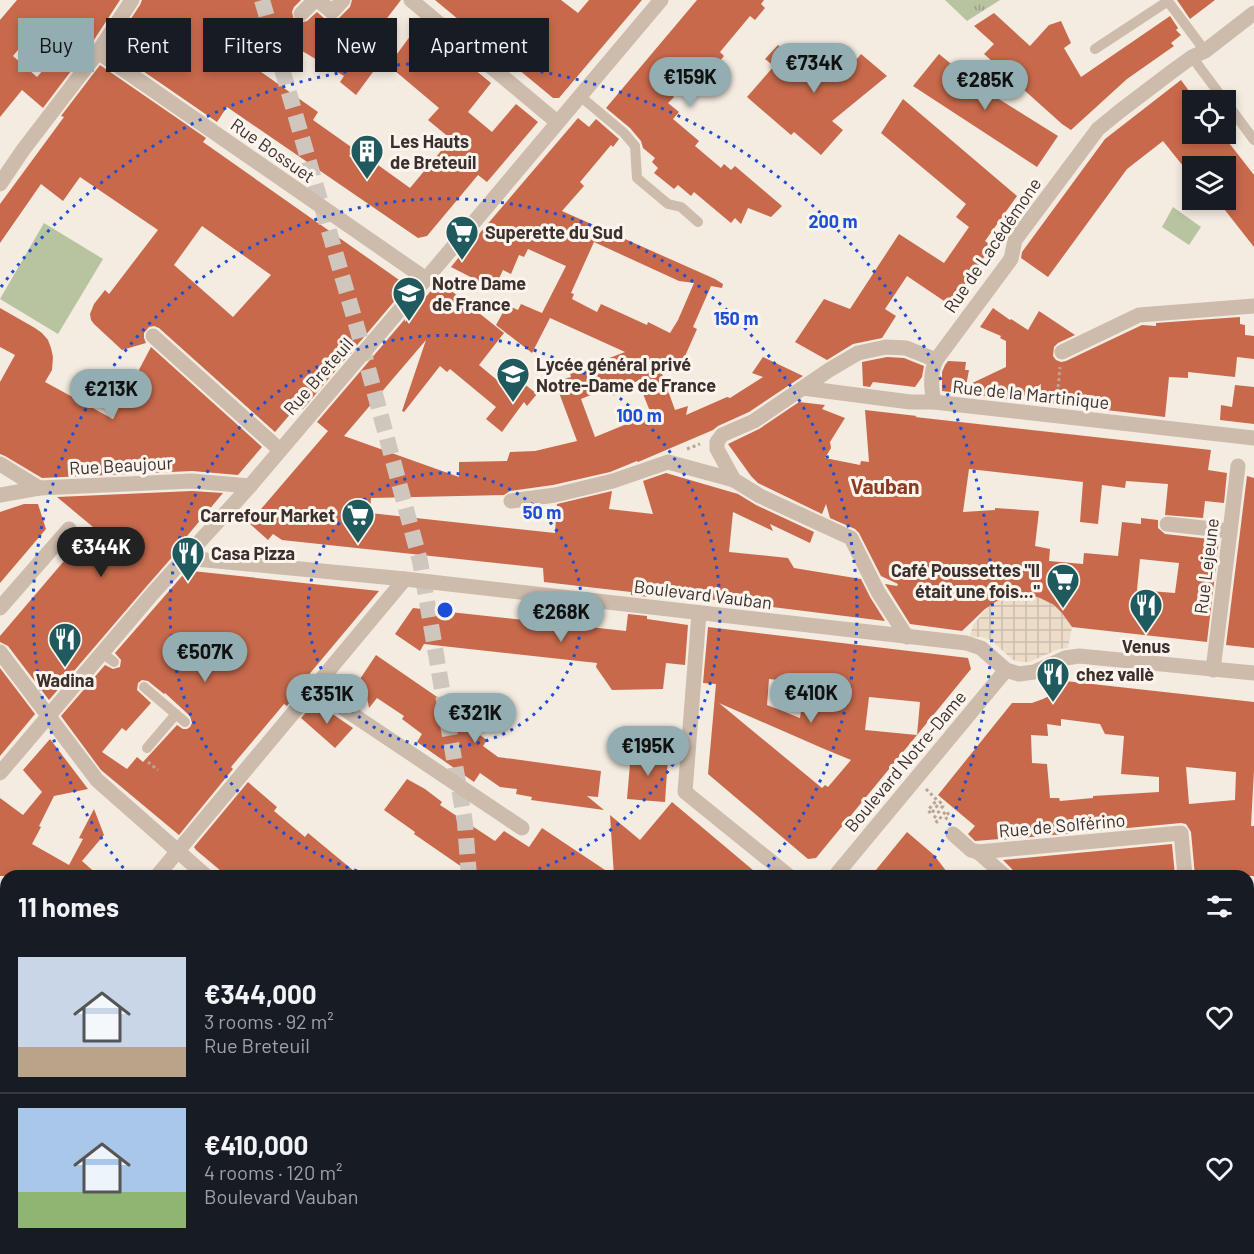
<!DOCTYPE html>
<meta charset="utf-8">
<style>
body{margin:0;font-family:Barlow,sans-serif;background:#20242c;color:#f1f3f6;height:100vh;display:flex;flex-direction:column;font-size:22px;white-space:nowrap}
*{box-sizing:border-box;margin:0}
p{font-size:20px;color:#9ea1a6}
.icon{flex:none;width:33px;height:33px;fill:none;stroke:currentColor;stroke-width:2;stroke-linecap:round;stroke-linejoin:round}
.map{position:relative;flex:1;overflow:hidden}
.drawer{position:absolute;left:0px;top:870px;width:1254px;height:384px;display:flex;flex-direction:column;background:#171b24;border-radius:18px 18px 0 0;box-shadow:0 3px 9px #0003}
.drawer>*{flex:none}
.top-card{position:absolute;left:18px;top:18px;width:600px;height:54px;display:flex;gap:12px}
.tools{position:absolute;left:1182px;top:90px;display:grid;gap:12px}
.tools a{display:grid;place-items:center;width:54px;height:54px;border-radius:0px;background:#171b24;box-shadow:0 3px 9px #0003;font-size:30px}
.price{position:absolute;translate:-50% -51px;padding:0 14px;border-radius:21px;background:#92aeb2;color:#111;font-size:20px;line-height:39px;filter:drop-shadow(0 2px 3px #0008)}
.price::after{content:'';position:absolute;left:50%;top:36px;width:18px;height:14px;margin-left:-9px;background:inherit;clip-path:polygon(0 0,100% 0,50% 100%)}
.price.current{background:#222;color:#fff}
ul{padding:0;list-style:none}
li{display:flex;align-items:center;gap:18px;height:150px;padding:0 18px}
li+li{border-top:2px solid #363941}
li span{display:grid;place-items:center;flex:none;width:168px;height:120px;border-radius:0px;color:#555}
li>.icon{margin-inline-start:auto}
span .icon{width:72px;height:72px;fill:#fffc;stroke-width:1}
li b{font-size:26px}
h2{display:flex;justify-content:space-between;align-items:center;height:72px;padding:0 18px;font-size:26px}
.chip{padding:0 21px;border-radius:0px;background:#171b24;box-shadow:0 3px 9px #0003;font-size:21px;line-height:54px}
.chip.current{background:#92aeb2;color:#111}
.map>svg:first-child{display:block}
.forest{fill:url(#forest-crowns)}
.park{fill:url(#park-tufts)}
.pitch{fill:#b8c4a0}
.plaza{fill:url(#plaza-grid)}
.building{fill:#c8694b;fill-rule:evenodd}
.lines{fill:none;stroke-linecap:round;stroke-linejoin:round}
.trunk-tunnel{stroke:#cfc6bd;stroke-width:16;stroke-dasharray:16 8;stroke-linecap:butt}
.path{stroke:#b9a596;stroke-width:3;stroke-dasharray:3 3;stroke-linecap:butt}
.service{stroke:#cdbbac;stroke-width:10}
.pedestrian{stroke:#cdbbac;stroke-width:15}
.minor{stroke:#cdbbac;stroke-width:15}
.tertiary{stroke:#cdbbac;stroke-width:15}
.ring{fill:none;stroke:#1d4ed8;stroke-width:3;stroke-dasharray:3 6}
.labels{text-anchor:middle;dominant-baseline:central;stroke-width:6;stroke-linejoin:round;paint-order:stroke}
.poi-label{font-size:18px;font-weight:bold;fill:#3b302b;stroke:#fbf5ee;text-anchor:start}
.street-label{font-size:18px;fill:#3b302b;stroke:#fbf5ee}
.quarter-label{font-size:21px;font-weight:bold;fill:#8c3b22;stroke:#fbf5ee}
.centre{fill:#1d4ed8;stroke:#fbf5ee;stroke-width:3}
.ring-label{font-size:18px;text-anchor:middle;font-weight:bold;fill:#1d4ed8;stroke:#fbf5ee;stroke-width:6;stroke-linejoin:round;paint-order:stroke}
</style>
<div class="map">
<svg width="1254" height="1254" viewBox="0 0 1254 1254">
<defs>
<pattern id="forest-crowns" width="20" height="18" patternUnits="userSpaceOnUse" patternTransform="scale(1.5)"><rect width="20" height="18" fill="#b8c4a0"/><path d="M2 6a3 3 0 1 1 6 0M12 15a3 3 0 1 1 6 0" fill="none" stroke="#97a083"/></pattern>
<pattern id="park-tufts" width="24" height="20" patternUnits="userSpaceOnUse" patternTransform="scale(1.5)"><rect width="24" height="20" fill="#b8c4a0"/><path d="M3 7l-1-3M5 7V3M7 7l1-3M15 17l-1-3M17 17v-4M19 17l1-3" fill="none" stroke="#97a083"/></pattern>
<pattern id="plaza-grid" width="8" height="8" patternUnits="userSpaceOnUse" patternTransform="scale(1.5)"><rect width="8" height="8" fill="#ecdcc8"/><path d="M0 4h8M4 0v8" fill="none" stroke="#cbbdac"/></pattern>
</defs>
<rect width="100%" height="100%" fill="#f4ebe1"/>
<path class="forest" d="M1254,1177V1254H1179L1197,1248H1248V1192Z"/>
<path class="park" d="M945,0H1000L967,21Z"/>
<g class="pitch">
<path d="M1173,207L1201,227L1189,245L1162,227Z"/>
<path d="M44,223L103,259L58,334L0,299Z"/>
<path d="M810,1248H883L891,1254H805Z"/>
</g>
<path class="plaza" d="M1019,595H1030L1040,598L1054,605L1062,613L1072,627L1068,648L1059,649L1029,662H1021L1013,660L992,641L982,637H970L973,625L988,607L997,601L1007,597Z"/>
<g class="building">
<path d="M17,0H120L90,46L43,108L22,90L0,117V20ZM42,27L63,48L37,77L13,56L31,34Z"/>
<path d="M142,0H301L294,7L292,12L294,20L299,23L307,21L317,12L326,20L331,22L336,21L350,7L352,0H401L374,35L397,54L419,24L468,64L491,83L468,112L492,132L516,104L538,122L487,182L478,175L427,236L418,238L227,107L217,122L111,49L140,5ZM262,27L344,76L340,82L356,95L381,61L388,65L439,108L428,120L451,139L410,188L378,165L373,173L349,156L354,149L313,120L318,112L234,53L248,29L257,35Z"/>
<path d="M435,0H561L578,13L589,0H642L559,98H553Z"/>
<path d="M697,0H764L761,4L765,8L755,20L750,16L720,52L724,56L702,82L690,72L671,94L674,97L668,103L679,112L673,119L699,141L695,146L721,168L724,164L731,170L735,166L782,206L771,217L748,208L741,224L735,218L731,223L694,192L691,196L678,185L674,189L654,173L658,168L652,162L655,158L643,148L641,141L630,128L606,108Z"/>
<path d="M1177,0H1215L1190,19Z"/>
<path d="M994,13L1030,46L1049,25L1061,21L1071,43L1064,48L1081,77L1170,16L1178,28L1176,30L1181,35L1171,43L1174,46L1127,79L1071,130L1062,124L984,54L994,44L974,26Z"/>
<path d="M778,45L809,71L825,53L830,57L838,48L853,61L855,57L857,59L861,54L887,76L832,121L843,130L821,155L794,132L791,135L747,97L774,66L765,59Z"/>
<path d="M939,54L978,86L1058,136L1037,167L913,86Z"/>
<path d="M100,65L206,138L203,142L402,282L403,291L303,409L298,405L275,432L159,328L154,326L149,327L144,333V338L146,343L122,350L94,324L91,320L90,314L94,304L105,290L109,294L158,230L80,177L63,201L41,184L0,243V204L64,117L61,116ZM202,226L271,275L233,317L174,265Z"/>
<path d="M1181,80L1192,95V134H1222L1254,175V247L1217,200H1226V166H1183L1163,141L1127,169L1048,277L1021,258L1022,252L1105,139Z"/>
<path d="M903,99L1017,196L985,241L992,246L950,305L907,276L885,309L896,316L882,338L853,344L827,360L795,342L824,299L850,309L899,234L944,263L969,227L956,217L966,204L881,133Z"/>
<path d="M578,118L589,127L596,119L619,139L613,147L611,145L580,182L584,186L562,211L715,279L723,284L722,288L711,286L693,327L697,329L678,372L657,360L675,410L688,406L686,415L727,397L730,398L763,377L752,373L763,357L803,376L749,412L718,426L713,430L638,462L637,461L610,472L553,485L510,491L504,495L371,498L370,513L555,533L557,504L612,491L609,509L653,514L643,481L666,473L738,494L756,505L814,532L810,543L770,524L773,531L733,512L729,552L788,558L794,568L861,579L870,597L885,621L650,592V597L631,595V592L544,582L543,568L282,540L273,534L268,540L249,523L328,431L317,422L405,319V322L439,281L504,333L479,365L509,390L518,379L537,394L527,406L524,402L502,432L486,419L496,407L450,369L447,372L440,366L404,412L402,411L426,340L344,436L459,477V462L507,461L510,452L535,451L577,441L555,382L571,377L570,373L625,352L550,318L532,353L496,325L507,305L518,310L521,304L542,313L566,266L528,249L524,257L519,255L511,274L503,270L494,289L451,267L471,242L479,234ZM594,242L679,281L694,283L678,320L670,333L648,322L647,325L601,304L597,312L572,299L574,294L571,293ZM638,381L651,414L595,437L581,399L620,383L621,388Z"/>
<path d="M0,308L35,328L42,333L48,340L51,348L53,357L52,370L45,382L113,419L151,347L262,447L238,475L192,471L42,478L5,456L0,454V382L15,355L0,347Z"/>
<path d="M993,308L1010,320L1011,319L1028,330L1039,311L1075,335L1058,343L1054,347L1053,356L1056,360L1061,362L1066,361L1142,325L1156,326V323L1240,317V324L1245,325V335L1254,336V359L1237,357L1235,377L1188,372V378L1169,377L1165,417L1039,402L1041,384L1018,400L942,391V372L945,365L948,361L966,362L965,370H969L966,386L1006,367V341L1000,338L1001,336L980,327Z"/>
<path d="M887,357L904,358L924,366L922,377L915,387L873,382L870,387L863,386L862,362Z"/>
<path d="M1235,385L1254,387V424L1220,420L1221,405L1232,407Z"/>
<path d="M799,402L825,405L822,409L845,418L830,442L831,448L825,458L860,465L861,461L869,462L865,410L917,416L915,417L1211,450L1208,470L1227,473L1224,503L1205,501L1203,518L1165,515L1168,484L1126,481L1125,488L1102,485L1098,524L1080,522L1083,482L969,469L963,512L995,510V508L1039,511L1035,546L1050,549L1049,561L1083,564L1084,553L1118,556L1122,522L1141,524V518L1158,520V528L1165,534L1219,540L1207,642L1072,627L1062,613L1054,605L1040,598L1030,595L1008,597L997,601L985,609L962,631L910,624L885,584L897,586L898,584L881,576L859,533L855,529L830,518L826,504L822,514L758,483L751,476L728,444L759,429ZM1140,559L1179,563L1175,593L1137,590Z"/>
<path d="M1247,476L1254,478V648L1226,645Z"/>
<path d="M192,491L223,493L172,554L174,555L146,587L49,700L8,646L0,642V636L93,527L57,497Z"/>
<path d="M24,504H38L46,529L0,583V512Z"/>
<path d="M189,568L192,571L379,591L296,690L298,691L287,706L284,704L231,767L233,769L179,835L101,770L61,716L105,665L113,669L120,667L121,660L115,653ZM142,680L148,681L164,694L165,693L190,716L192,723L190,727L187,729H183L177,725L143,762L137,757L127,769L102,752L122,728L126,731L151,703L137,690L138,683Z"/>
<path d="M413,608L626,631L628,614L647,616V619L688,625L685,665L666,663L663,689L612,690L596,667L597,663L424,644L420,651L395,634Z"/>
<path d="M708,627L968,658L971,669L917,735L920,702L869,697L865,730L917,735L816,858L808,859L708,774L716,684L703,683ZM769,679L805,683L800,718L767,705ZM719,703L822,748L851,760L828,787L825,785L822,788Z"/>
<path d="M376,655L443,701L439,707L487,740L483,746L498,757L601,771L598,797L587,796L604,810L531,800L532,797L516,794L517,789L500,787L480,773L474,782L417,742L422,734L402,719L404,716L377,698L369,708L366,691L356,685Z"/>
<path d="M0,668L35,714L0,756Z"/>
<path d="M1065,681L1254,702V770L1251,826H1254V876H1195L1191,832L1186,824L1181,823L1000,840V839L975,841L968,834L975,826L938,795L1012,703H1032L1043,699L1053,694ZM1061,719L1100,724L1105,734L1124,736L1121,774L1159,777V792L1093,796V798L1060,801L1059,798H1050L1047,764L1032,763L1031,735L1048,736L1047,724L1061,726ZM1186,767L1236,772L1235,800L1189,804Z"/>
<path d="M315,702L353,728L335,748L301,718Z"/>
<path d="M50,739L88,789L54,796L39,826L41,827L32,844L69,865L83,839L79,838L94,809L104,835L82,861L99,876H0V798L23,815L42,792L23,770Z"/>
<path d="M635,750L661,752V756L668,757L665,802L627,799L630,764L634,765Z"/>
<path d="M407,779L425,789L442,802L440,805L495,841L504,831L529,847L542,828L614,876L610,815L640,840L672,802L760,876H475L414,834L415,832L384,810Z"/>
<path d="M248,782L277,807L274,811L305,837L308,833L360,876H227L196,850L194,847Z"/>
<path d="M907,832L934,855L950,876H871Z"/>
<path d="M1172,844L1175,876H1075L1074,871L1015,876L1012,869L1003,860Z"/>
</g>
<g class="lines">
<g class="trunk-tunnel">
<path d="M262,0L358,331L420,561L465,823L469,876"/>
<path d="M473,1254V1248"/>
</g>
<g class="path">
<path d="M1057,399L1060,367"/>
<path d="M687,449L700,444"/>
<path d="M148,762L158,770"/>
<path d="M926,789L937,800L928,810L931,814L940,802L943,806L934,818L937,822L946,811L949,815L945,820"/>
<path d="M1199,1254L1205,1248"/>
</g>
<g class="service">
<path d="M1167,0L1205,51"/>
<path d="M1095,49L1168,1"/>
<path d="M1192,57L1224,100"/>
<path d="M580,96L624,133L635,146L637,178L668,204L681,207L698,222"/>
<path d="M1226,102L1254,140"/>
<path d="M102,653L114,662"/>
<path d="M144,687L185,722"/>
<path d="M147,748L176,714"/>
<path d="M399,1248L406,1254"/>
<path d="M355,1254L360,1248"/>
</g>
<path class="pedestrian" d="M1062,352L1139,315L1254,306"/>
<g class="minor">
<path d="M318,0L332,12L343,0"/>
<path d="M411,0L557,122"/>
<path d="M301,14L315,0"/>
<path d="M98,52L426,279"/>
<path d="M0,184L23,150L98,52L132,0"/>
<path d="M153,336L280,450"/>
<path d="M803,388L910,402H934L1254,438"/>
<path d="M934,402C931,387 930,374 936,360L1011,259L1015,240L1098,129L1120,111L1174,70L1192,57L1205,51L1254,13"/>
<path d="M0,464L39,488L192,481L250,486"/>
<path d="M0,495L39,488"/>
<path d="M511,501L555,495L613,481L668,462L734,480"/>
<path d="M1167,524L1230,531"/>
<path d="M0,608L69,529"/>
<path d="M699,613L685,792L789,876"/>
<path d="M907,637L878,592L851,538L760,496L734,480L717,449V442L722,435L754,421L829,370L858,353L886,347L906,348L936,360"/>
<path d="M0,652L97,780L206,876"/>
<path d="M1213,670L1238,466"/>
<path d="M313,688L522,828"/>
<path d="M953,834L971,850L978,852L1181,833L1185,876"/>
<path d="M978,852L1005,876"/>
<path d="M157,876L405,579"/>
<path d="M1248,905L1254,904"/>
<path d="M0,1063L6,1056"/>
<path d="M1248,1067L1254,1078"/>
<path d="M0,1116L6,1121"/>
<path d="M1248,1163L1254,1152"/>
<path d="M157,1248L164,1254"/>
<path d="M488,1248L495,1254"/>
<path d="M726,1254L731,1248"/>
<path d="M1114,1254L1137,1248"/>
</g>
<g class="tertiary">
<path d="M185,558L405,579L966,643L981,648L1006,670L1019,674L1034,672L1065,658L1079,656L1254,673"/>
<path d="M0,773L153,593L250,486L426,279L661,0"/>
<path d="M835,876L1006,670"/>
<path d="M522,1254L527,1248"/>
</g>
</g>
<g class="ring">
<circle cx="445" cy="610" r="137"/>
<path d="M374 876A275 275 0 1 1 516 876"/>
<path d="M129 875A412 412 0 1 1 761 875"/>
<path d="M1 287A549 549 0 0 1 927 872"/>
</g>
<defs>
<symbol id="building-pin" viewBox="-11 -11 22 30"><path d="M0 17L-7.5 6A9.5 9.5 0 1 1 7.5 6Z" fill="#1f5a5e" stroke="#fbf5ee"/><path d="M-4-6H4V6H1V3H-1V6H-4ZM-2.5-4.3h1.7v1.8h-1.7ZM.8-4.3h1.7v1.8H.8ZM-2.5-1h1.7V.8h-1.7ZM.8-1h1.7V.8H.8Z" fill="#fff"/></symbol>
<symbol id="supermarket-pin" viewBox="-11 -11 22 30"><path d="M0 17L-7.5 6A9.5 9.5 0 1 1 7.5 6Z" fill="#1f5a5e" stroke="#fbf5ee"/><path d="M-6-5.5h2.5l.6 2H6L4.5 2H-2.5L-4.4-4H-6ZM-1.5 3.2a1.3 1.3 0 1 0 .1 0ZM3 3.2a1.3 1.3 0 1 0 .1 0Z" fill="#fff"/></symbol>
<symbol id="school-pin" viewBox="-11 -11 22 30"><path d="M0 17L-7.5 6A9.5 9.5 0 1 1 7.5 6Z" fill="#1f5a5e" stroke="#fbf5ee"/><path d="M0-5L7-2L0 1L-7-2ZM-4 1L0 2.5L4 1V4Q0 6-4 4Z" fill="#fff"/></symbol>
<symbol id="restaurant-pin" viewBox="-11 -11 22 30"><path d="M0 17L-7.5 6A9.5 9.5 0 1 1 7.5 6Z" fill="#1f5a5e" stroke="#fbf5ee"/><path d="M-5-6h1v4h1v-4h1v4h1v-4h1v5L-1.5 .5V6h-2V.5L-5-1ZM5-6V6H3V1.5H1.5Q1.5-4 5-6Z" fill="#fff"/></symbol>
</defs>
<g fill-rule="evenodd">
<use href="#building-pin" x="348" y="132" width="38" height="52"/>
<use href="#supermarket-pin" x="443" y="213" width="38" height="52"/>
<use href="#school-pin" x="390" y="274" width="38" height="52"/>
<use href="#school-pin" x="494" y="355" width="38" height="52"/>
<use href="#supermarket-pin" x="339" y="496" width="38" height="52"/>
<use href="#restaurant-pin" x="169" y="534" width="38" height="52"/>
<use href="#supermarket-pin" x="1044" y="561" width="38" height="52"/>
<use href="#restaurant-pin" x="1127" y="586" width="38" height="52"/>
<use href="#restaurant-pin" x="46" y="620" width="38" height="52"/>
<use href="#restaurant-pin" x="1034" y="655" width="38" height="52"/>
</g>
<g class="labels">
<g class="poi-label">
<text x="390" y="141">Les Hauts<tspan x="390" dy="21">de Breteuil</tspan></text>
<text x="485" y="232">Superette du Sud</text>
<text x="432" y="283">Notre Dame<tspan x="432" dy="21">de France</tspan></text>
<text x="536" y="364">Lycée général privé<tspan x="536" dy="21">Notre-Dame de France</tspan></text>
<text x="335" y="515" text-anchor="end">Carrefour Market</text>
<text x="211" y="553">Casa Pizza</text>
<text x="1040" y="570" text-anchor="end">Café Poussettes "Il<tspan x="1040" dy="21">était une fois..."</tspan></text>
<text x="1146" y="646" text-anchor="middle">Venus</text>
<text x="1076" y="674">chez vallè</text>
<text x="65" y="680" text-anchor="middle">Wadina</text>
</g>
<g class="street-label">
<text transform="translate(273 150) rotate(35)">Rue Bossuet</text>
<text transform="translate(992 245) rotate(-56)">Rue de Lacédémone</text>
<text transform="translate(318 376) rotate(-49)">Rue Breteuil</text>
<text transform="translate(1031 394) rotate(6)">Rue de la Martinique</text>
<text transform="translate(121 465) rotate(-3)">Rue Beaujour</text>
<text transform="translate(1206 566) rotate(-83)">Rue Lejeune</text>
<text transform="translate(703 594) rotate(7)">Boulevard Vauban</text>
<text transform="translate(905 761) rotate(-50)">Boulevard Notre-Dame</text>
<text transform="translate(1062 825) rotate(-5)">Rue de Solférino</text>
</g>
<g class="quarter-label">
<text x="885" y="485">Vauban</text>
</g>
</g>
<circle cx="445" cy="610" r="9" class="centre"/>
<g class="ring-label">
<text x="833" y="228">200 m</text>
<text x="736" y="325">150 m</text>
<text x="639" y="422">100 m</text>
<text x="542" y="519">50 m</text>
</g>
</svg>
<div class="tools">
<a><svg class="icon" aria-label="locate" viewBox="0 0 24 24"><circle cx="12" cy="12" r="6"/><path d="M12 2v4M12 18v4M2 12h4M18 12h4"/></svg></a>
<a><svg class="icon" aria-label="layers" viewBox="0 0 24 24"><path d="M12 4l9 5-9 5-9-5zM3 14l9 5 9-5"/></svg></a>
</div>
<b class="price" style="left:814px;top:94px">€734K</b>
<b class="price" style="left:690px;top:108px">€159K</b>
<b class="price" style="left:985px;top:111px">€285K</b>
<b class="price" style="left:111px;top:420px">€213K</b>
<b class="price current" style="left:101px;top:578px">€344K</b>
<b class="price" style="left:561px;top:643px">€268K</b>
<b class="price" style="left:205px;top:683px">€507K</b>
<b class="price" style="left:811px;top:724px">€410K</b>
<b class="price" style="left:327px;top:725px">€351K</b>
<b class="price" style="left:475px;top:744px">€321K</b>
<b class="price" style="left:648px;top:777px">€195K</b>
<div class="top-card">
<a class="chip current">Buy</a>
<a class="chip">Rent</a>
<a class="chip">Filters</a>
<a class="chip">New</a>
<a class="chip">Apartment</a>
</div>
<section class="drawer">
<h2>11 homes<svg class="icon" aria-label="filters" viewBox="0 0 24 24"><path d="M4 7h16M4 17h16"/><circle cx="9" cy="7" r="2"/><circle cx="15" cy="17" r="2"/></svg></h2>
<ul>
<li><span style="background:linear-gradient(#c9d6e8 75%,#b9a48a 0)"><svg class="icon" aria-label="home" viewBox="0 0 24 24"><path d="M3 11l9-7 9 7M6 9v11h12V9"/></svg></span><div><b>€344,000</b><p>3 rooms · 92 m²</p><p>Rue Breteuil</p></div><svg class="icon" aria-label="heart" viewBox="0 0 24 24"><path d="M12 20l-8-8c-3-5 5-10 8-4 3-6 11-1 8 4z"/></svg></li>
<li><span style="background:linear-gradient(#a9c7e8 70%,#8fb573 0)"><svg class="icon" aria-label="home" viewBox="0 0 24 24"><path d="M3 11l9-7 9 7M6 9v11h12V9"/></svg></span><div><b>€410,000</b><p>4 rooms · 120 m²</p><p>Boulevard Vauban</p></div><svg class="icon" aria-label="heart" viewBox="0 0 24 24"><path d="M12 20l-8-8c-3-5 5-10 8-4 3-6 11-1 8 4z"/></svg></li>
</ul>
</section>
</div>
